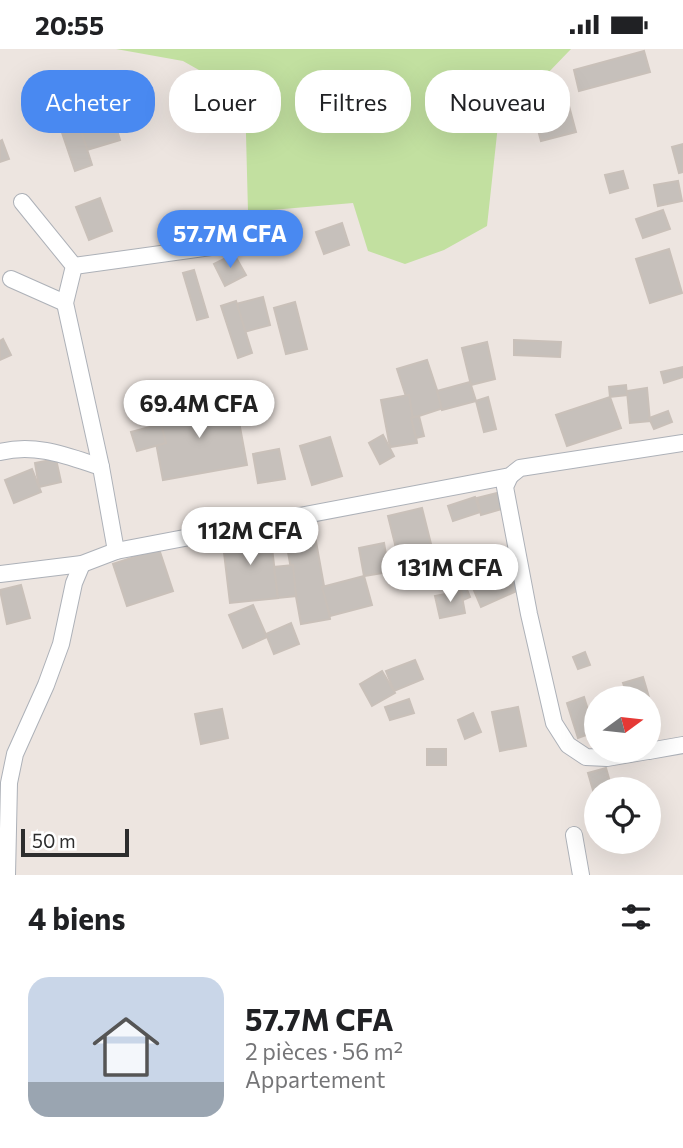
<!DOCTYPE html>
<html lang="fr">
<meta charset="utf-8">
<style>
body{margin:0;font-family:Commissioner,sans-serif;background:#f2f2f2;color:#202124;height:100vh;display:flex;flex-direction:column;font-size:26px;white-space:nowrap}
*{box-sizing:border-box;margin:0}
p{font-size:23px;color:#757577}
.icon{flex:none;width:38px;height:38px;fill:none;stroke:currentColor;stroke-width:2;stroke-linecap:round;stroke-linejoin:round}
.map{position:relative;height:826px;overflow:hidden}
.side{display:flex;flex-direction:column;background:#fff;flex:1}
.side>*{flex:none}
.top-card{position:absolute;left:21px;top:21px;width:642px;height:63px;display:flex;gap:14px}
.needle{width:46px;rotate:75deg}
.controls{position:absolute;left:584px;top:637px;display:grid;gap:14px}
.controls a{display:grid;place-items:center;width:77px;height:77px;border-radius:50%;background:#fff;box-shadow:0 7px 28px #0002;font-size:35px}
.scale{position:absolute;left:21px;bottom:18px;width:108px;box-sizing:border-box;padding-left:7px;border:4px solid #2d2d2d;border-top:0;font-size:19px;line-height:24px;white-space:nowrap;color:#2d2d2d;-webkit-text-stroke:5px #fff;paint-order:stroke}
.price{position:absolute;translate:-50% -60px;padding:0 16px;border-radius:24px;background:#fff;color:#222;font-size:23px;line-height:46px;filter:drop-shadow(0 2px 4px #0008)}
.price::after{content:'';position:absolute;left:50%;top:42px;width:21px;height:16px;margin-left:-10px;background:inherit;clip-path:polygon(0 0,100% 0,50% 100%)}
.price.selected{background:#4989f1;color:#fff}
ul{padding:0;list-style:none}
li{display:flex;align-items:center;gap:21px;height:175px;padding:0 28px}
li+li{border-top:2px solid #e0e0e0}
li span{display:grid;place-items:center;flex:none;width:196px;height:140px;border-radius:21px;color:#555}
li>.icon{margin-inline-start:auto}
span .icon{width:84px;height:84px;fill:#fffc;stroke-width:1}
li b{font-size:30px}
h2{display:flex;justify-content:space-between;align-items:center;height:84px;padding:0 28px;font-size:30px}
.pill{padding:0 24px;border-radius:28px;background:#fff;box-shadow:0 7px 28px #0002;font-size:24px;line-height:63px}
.pill.selected{background:#4989f1;color:#fff}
.status{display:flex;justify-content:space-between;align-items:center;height:49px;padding:0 35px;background:#fff;direction:ltr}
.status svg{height:19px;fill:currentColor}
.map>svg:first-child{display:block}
.green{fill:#c2e0a0}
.building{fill:#c6c0bb;stroke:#c9c0b9;stroke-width:2}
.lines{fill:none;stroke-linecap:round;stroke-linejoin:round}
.minor-casing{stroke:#adb1b8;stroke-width:18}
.minor{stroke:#fff;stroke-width:16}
</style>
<div class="status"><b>20:55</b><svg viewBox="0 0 49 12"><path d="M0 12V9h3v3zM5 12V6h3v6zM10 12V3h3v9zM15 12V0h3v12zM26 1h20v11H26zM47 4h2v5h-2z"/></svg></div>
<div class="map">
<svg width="683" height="826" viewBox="0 0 683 826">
<rect width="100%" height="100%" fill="#ede5e0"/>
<path class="green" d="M116,0H571L498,76L487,177L444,201L405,215L368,202L353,154L248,163L245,47L183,12Z"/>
<g class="building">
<path d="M644,2L650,23L579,42L574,21Z"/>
<path d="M569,57L576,83L541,92L534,66Z"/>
<path d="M110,58L120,91L87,101L77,69Z"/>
<path d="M77,69L92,116L75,122L59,75Z"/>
<path d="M2,91L9,110L0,113V92Z"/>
<path d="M683,95V123L679,124L672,98Z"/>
<path d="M623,122L628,139L610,144L605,126Z"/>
<path d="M678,132L682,152L658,157L654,136Z"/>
<path d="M100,149L112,182L89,191L76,158Z"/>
<path d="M663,161L670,180L643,189L636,170Z"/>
<path d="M342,174L349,196L324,205L316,183Z"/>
<path d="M669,200L682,244L650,254L636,210Z"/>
<path d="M234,205L246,226L225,237L214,215Z"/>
<path d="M194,221L208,268L197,271L183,224Z"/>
<path d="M263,248L270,276L244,283L236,255Z"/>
<path d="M236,252L252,304L238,309L221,257Z"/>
<path d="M295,253L307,300L286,305L274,259Z"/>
<path d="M3,290L11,306L0,311V292Z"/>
<path d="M514,291L561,293L560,308L514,306Z"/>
<path d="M487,293L495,330L471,336L462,299Z"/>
<path d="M427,311L443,359L413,369L397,320Z"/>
<path d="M683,318V328L664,334L661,323Z"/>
<path d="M470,333L476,352L442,361L437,342Z"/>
<path d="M626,336L627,346L610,348L609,338Z"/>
<path d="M647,339L650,372L630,374L627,342Z"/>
<path d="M409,346L417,394L390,398L381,351Z"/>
<path d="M488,348L496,380L484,383L476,352Z"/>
<path d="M610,348L621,379L567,397L556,366Z"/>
<path d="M235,351L247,416L163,431L151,367Z"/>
<path d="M668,362L672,373L654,380L649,369Z"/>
<path d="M419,367L424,387L416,389L411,369Z"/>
<path d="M161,375L166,394L137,402L131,383Z"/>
<path d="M383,386L394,407L380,415L369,394Z"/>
<path d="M330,388L342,427L312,436L300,397Z"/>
<path d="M279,400L285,430L258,434L253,405Z"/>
<path d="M56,410L61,433L39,438L35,414Z"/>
<path d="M32,420L41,443L14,454L5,431Z"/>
<path d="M501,443L505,459L481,466L477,449Z"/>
<path d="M475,448L480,463L453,472L448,457Z"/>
<path d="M422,459L434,507L400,515L388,467Z"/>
<path d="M313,476L330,570L301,575L284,481Z"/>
<path d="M270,482L278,549L230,554L222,487Z"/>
<path d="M384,494L389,523L364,527L359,499Z"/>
<path d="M159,500L173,542L127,557L113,515Z"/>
<path d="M510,515L521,540L481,558L470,532Z"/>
<path d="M293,516L296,547L278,549L274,518Z"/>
<path d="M461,526L470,548L461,552L452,530Z"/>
<path d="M364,527L372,556L330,567L322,538Z"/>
<path d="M21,536L30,569L7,575L0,541Z"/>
<path d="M461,542L465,564L440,569L435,547Z"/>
<path d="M253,556L267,588L243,599L229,566Z"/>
<path d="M291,574L299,595L274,605L266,585Z"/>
<path d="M585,603L590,616L578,620L573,608Z"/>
<path d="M415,611L423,630L394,642L386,622Z"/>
<path d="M382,622L395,644L372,657L360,635Z"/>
<path d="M643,628L651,655L649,656V649H628L623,634Z"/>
<path d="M584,648L595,683L578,689L567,654Z"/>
<path d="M409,650L414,664L390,671L385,658Z"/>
<path d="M518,658L526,697L500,702L492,663Z"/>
<path d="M222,660L228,689L201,695L195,665Z"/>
<path d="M473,664L481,683L465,690L458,671Z"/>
<rect x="427" y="700" width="19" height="16"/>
<path d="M606,719L612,740H597V755L588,724Z"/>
</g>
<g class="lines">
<defs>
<g id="minor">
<path d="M22,153L74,217L65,254L101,418L116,502"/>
<path d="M74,217L233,195"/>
<path d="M11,230L65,254"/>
<path d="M0,403C36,394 67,407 101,418"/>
<path d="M510,427L505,438L529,565L554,674L568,696L586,708L607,709L648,702"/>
<path d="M0,525L82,515L116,502L510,427L520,419L683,394"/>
<path d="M649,702L683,696"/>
<path d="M574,786L581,826"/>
<path d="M7,826L9,734L15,705L46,636L61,595L74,534L82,515"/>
</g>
</defs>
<use href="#minor" class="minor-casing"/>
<use href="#minor" class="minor"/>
</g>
</svg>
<div class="controls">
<a><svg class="needle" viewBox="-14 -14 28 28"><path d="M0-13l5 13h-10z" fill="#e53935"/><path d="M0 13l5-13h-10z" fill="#757577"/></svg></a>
<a><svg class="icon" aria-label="locate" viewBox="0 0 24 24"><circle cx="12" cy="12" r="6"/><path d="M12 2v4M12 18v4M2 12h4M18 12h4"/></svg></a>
</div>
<div class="scale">50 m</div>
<b class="price selected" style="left:230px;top:221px">57.7M CFA</b>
<b class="price" style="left:199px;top:391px">69.4M CFA</b>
<b class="price" style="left:250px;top:518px">112M CFA</b>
<b class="price" style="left:450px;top:555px">131M CFA</b>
<div class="top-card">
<a class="pill selected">Acheter</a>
<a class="pill">Louer</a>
<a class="pill">Filtres</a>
<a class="pill">Nouveau</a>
</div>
</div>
<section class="side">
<h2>4 biens<svg class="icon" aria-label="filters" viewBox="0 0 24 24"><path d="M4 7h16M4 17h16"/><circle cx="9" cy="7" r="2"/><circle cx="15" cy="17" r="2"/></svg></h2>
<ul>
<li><span style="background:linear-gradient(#c9d6e8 75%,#9aa5b1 0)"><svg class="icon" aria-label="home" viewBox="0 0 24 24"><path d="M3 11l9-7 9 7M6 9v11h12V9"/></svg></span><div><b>57.7M CFA</b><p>2 pièces · 56 m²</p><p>Appartement</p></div></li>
</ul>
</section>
